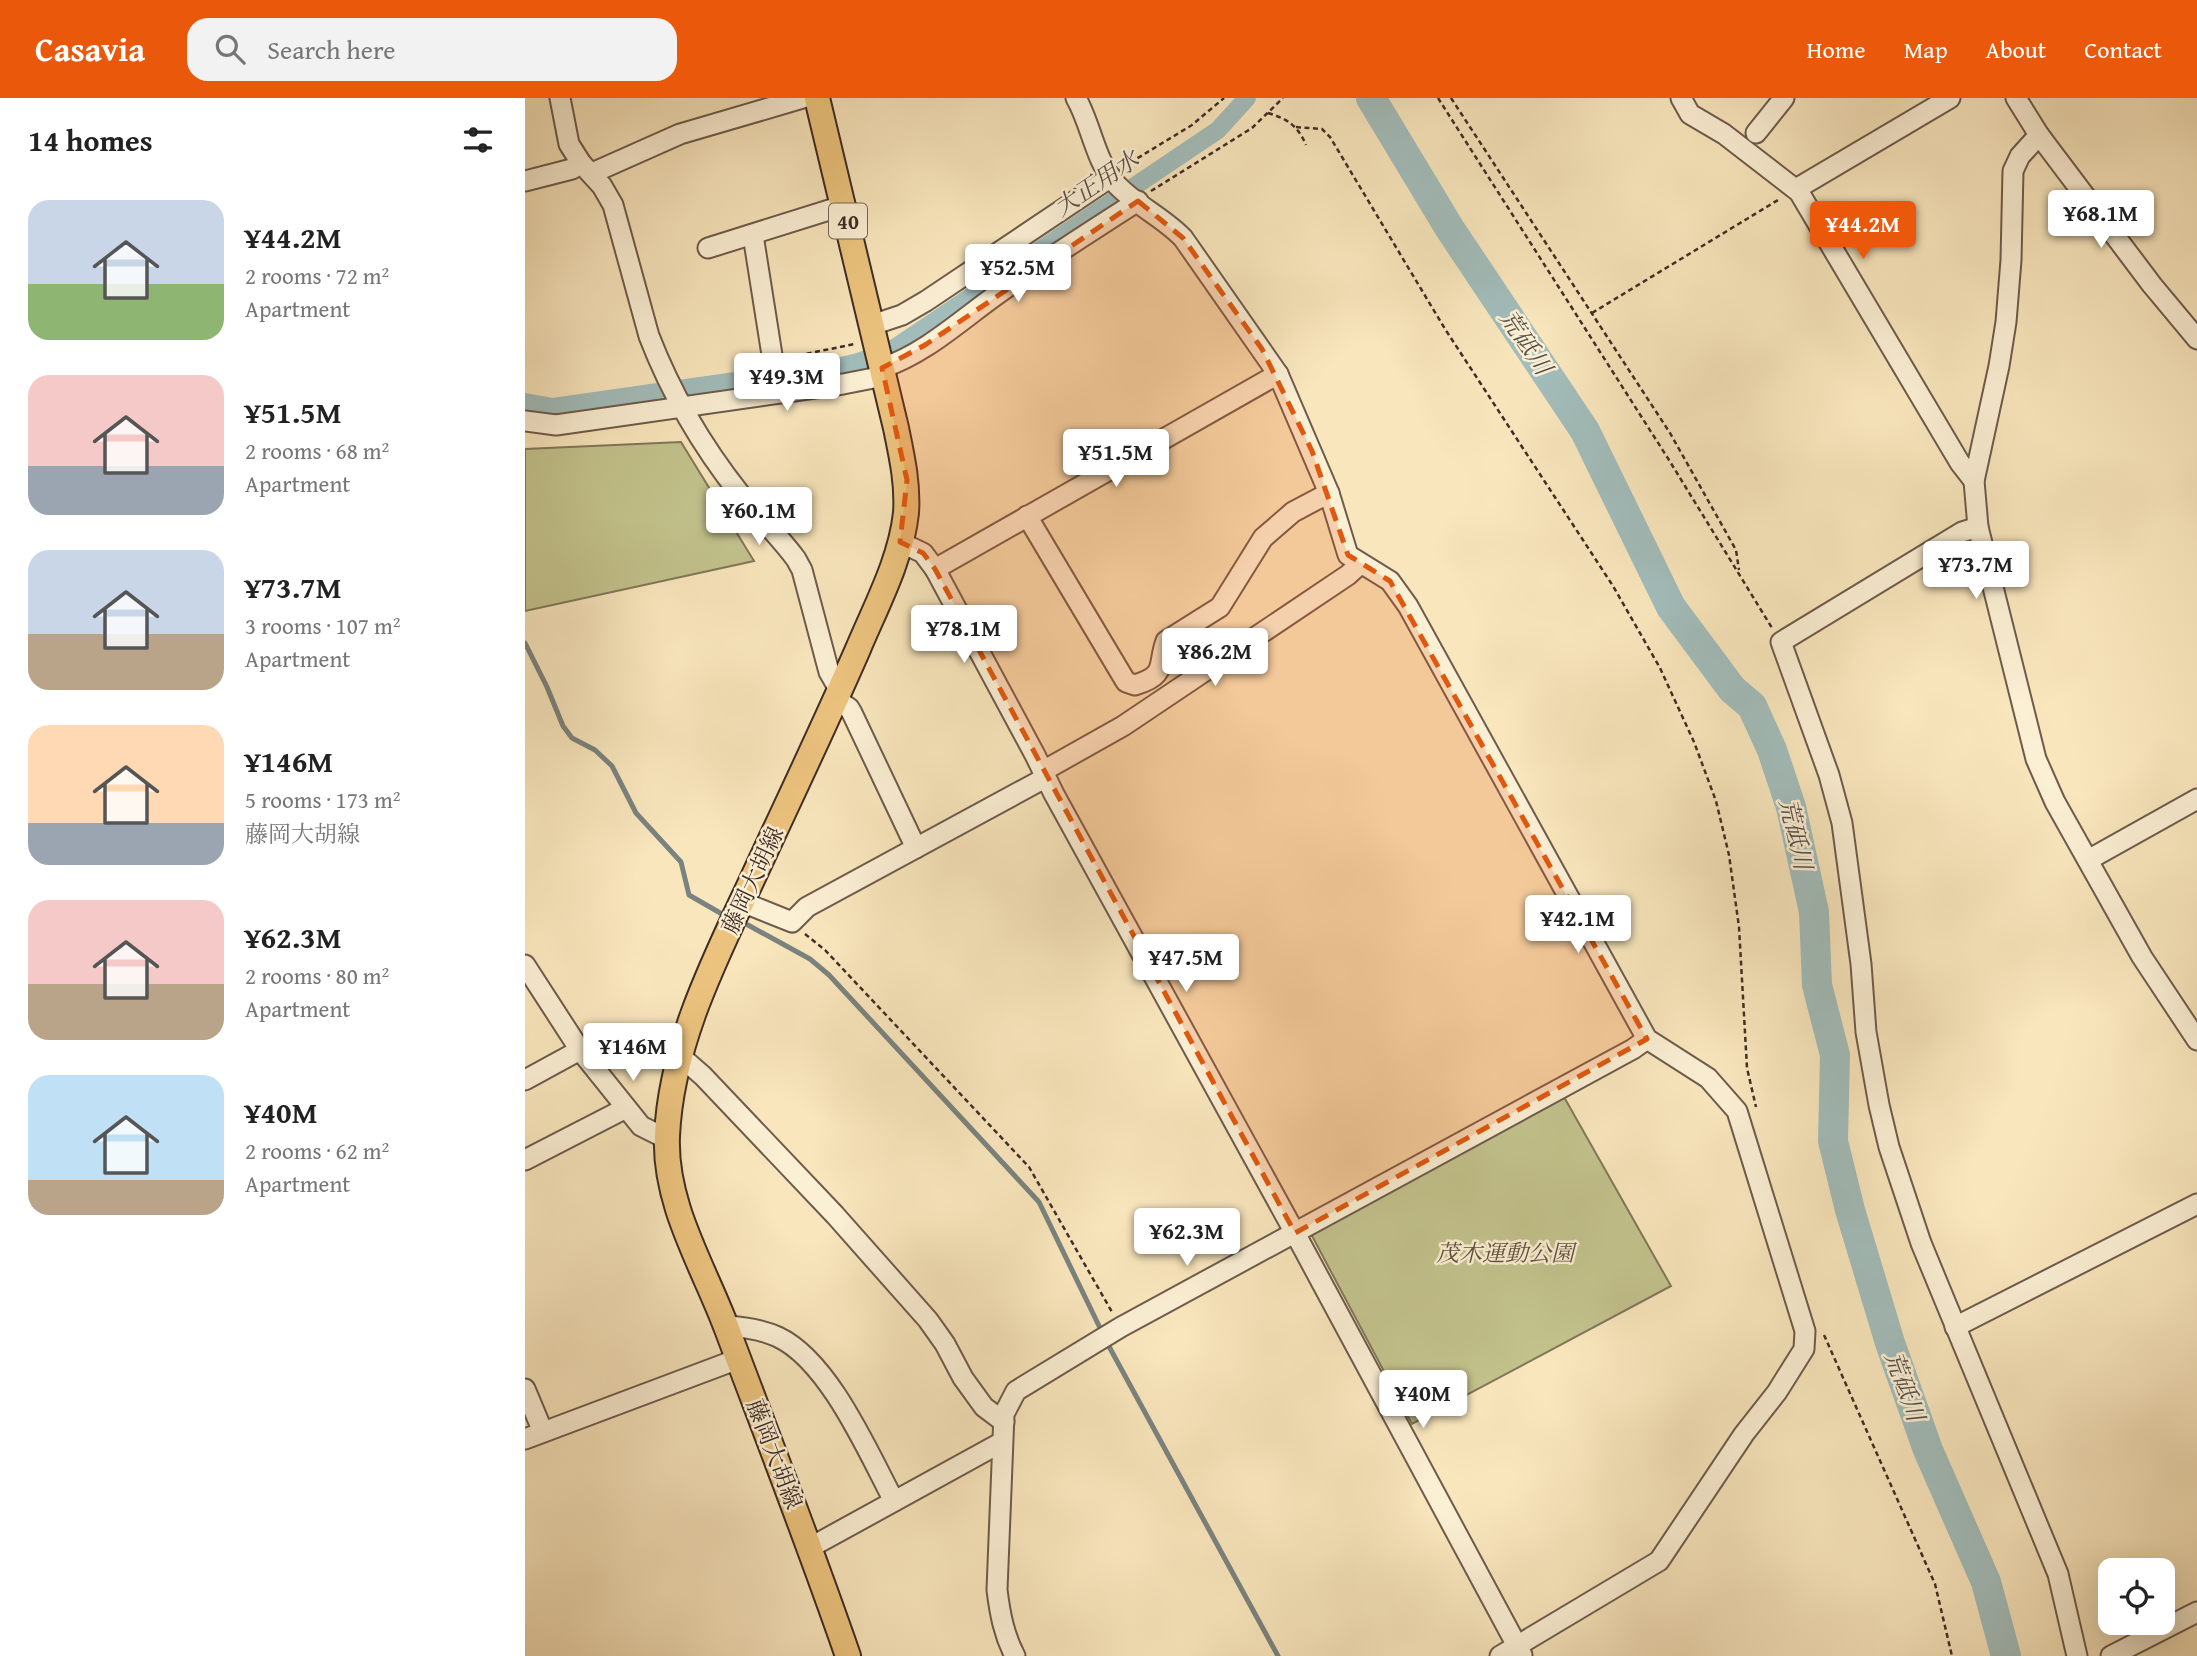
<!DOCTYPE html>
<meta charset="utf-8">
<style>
body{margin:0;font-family:"Gentium Book Plus","Noto Serif JP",serif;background:#f2f2f2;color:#222;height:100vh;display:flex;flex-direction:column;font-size:26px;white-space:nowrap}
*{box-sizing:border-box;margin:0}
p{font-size:23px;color:#767676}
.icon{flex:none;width:38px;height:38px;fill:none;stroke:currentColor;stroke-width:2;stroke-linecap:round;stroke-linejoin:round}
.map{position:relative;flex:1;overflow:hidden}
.details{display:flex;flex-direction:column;background:#fff;width:525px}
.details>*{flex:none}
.controls{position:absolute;left:1573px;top:1460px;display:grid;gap:14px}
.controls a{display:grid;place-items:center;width:77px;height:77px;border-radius:14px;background:#fff;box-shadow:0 7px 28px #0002;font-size:35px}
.price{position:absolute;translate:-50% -60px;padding:0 16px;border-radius:7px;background:#fff;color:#222;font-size:23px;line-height:46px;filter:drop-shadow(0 2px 4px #0008)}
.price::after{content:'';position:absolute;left:50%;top:42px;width:21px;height:16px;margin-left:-10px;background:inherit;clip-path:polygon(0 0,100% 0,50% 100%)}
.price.selected{background:#ea580c;color:#fff}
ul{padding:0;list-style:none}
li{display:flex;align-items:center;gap:21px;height:175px;padding:0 28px}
li span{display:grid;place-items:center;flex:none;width:196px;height:140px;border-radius:21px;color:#555}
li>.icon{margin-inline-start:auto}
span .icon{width:84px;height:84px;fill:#fffc;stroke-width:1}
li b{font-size:30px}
h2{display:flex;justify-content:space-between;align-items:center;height:84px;padding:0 28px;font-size:30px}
header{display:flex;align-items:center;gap:42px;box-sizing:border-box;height:98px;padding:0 35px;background:#ea580c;color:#fff}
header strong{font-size:33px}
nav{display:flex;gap:38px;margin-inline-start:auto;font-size:24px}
.search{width:490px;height:63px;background:#f2f2f2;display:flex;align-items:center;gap:18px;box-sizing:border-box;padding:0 24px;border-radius:21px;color:#767676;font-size:26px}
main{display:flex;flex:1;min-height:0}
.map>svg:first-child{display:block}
.green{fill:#c3c38d;stroke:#81785a;stroke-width:2}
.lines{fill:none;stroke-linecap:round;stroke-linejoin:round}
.stream{stroke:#7a837f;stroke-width:5}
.canal{stroke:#a2bdbb;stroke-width:18}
.river{stroke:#a2bdbb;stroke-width:30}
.minor-casing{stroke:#6e5b4c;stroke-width:23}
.major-casing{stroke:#3f2d26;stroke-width:28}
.path{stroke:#3f2d26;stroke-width:2.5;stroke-dasharray:5 3.5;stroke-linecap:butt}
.minor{stroke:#fbefd4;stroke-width:19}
.major{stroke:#ecc37e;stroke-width:24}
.marked{fill:#e0570d;fill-opacity:0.2;stroke:#e0570d;stroke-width:5;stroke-dasharray:14 9;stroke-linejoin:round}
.labels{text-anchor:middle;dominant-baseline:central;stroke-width:5;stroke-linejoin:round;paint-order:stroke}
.shield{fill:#fbefd4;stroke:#77675a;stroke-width:2}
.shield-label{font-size:21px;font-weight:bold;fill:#3f2d26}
.street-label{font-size:23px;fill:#3f2d26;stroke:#fbefd4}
.park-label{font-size:23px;font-style:italic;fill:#605240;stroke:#fbefd4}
.water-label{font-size:24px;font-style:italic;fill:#58514b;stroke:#fbefd4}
</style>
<header>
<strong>Casavia</strong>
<div class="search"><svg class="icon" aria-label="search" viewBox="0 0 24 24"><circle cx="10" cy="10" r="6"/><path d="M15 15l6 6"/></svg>Search here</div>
<nav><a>Home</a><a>Map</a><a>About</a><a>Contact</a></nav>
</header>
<main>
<section class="details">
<h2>14 homes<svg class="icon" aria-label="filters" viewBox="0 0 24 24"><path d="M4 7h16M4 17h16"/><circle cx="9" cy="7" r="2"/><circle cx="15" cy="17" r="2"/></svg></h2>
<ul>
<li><span style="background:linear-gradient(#c9d6e8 60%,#8fb573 0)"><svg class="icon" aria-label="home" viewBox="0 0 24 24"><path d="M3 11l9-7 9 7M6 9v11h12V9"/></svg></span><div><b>¥44.2M</b><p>2 rooms · 72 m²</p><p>Apartment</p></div></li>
<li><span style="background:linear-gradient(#f6c9c9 65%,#9aa5b1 0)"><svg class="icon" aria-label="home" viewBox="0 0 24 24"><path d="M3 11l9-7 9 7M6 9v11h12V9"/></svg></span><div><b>¥51.5M</b><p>2 rooms · 68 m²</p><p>Apartment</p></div></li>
<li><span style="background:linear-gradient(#c9d6e8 60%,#b9a48a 0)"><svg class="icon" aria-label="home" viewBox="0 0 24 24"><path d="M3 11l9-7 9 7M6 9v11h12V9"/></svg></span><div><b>¥73.7M</b><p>3 rooms · 107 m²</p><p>Apartment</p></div></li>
<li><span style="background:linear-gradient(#ffd9b3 70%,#9aa5b1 0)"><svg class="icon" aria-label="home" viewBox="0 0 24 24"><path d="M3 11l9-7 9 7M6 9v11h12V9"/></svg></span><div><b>¥146M</b><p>5 rooms · 173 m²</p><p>藤岡大胡線</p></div></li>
<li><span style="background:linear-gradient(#f6c9c9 60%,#b9a48a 0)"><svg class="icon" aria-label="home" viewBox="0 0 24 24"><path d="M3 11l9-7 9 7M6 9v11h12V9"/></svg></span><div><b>¥62.3M</b><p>2 rooms · 80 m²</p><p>Apartment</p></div></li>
<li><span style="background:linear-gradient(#bfe0f5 75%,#b9a48a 0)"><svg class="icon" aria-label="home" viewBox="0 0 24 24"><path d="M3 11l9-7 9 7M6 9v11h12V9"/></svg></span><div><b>¥40M</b><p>2 rooms · 62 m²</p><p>Apartment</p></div></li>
</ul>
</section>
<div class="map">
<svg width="1672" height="1558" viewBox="0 0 1672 1558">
<rect width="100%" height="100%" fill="#f9e6bd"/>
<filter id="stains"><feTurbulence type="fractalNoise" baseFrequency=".00286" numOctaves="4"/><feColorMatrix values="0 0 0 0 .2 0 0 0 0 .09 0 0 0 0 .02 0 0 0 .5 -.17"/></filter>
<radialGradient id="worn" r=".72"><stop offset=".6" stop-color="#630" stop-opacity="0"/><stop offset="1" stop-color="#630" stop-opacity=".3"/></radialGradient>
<g class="green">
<path d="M156,344L229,463L0,513V351Z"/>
<path d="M1039,999L1146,1188L887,1326L786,1136Z"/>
</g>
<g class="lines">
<g class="stream">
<path d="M0,545L22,589L38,628L47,640L70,652L87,668L111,715L156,764L164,797L197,816"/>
<path d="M223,827L285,861L304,877L514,1104L577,1234"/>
<path d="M581,1243L753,1558"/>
</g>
<path class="canal" d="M0,304L28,309L316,268L333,264L371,249L693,32L722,0"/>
<path class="river" d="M846,0L925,131L1060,333L1146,509L1207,591L1227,608L1247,652L1266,709L1289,814L1292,887L1310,957L1308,1043L1325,1112L1365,1245L1403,1352L1461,1484L1481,1558"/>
<defs>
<g id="minor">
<path d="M35,0L44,46L56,65L77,88L88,107L124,238C146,295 177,348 215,396C233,418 254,438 271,461L277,472L304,574L315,593"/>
<path d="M551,0C566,26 570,62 590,85C610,107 638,119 658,140L753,276L804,395L823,457L865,483L883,508L1122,941L1183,980L1212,1013L1280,1233L1279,1251L1252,1294L1219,1336L1134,1463L975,1558"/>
<path d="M1156,0L1165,16L1199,36L1274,94L1435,365L1449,383"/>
<path d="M1491,0L1514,37L1627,187L1672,241"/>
<path d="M1231,35L1259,0"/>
<path d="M1514,37L1495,58L1488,73L1486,162L1481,224L1474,268L1449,383L1453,429L1511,661L1530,704L1617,859L1672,942"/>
<path d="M69,77L74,72L155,36L278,0"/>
<path d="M0,83L47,71L56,65"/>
<path d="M1271,91L1425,0"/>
<path d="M228,137L247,257"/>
<path d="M183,150L320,107"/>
<path d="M347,227L377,217L401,203L586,79"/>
<path d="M357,270C400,256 437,221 474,195C519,163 566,133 613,103"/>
<path d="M0,323L31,327L318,286L359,278"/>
<path d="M502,418L601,584L610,587C643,577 632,567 641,543L695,509L738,440L768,414L804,395"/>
<path d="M1453,429L1437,434L1256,544L1304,677L1317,725L1336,866L1341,934L1354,1007L1364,1049L1396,1145L1533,1476L1552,1558"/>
<path d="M375,444L398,455L410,471L510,657L529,696L770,1135L997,1557"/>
<path d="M410,471L753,276"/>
<path d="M311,601L324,610L327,615L391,750"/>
<path d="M518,673L598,628L823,477L835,466"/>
<path d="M1563,762L1672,701"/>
<path d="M217,804L267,824L282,809L520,680"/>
<path d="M0,867L55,952L116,1028L142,1041"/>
<path d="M154,957L178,978L310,1117L403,1222L420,1246L438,1280L459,1309L479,1324"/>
<path d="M0,982L55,952"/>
<path d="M0,1062L101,1010"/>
<path d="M201,1228C219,1229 236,1231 253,1239C304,1263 343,1354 369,1403"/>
<path d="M1430,1229L1672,1106"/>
<path d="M0,1291L18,1334"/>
<path d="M0,1341L213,1261"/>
<path d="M286,1449L477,1344"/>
<path d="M490,1558C479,1537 475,1516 472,1492L479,1316L491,1293L596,1229L1108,951L1122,941"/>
<path d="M1586,1558L1672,1514"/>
</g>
<path id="major" d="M292,0L371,330C377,359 383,386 381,415C376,462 351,508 333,551C299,629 262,706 226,784C188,865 146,948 142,1038C139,1107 179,1169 202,1231C243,1340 285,1448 323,1558"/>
</defs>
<use href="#minor" class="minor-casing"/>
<use href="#major" class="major-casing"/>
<g class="path">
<path d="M913,0L1144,362L1247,530"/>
<path d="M926,0L1145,335L1211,452L1214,472"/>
<path d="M743,15C763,21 773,28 781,47"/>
<path d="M771,29L797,31L805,39L920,231L1088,488L1135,570L1169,644L1191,703L1204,757L1214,829L1222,970L1231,1009"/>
<path d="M598,69L667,27L699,0"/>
<path d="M626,93L727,30L758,0"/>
<path d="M1067,215L1253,102"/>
<path d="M265,259L330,246"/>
<path d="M280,836L300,852L504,1069L587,1214"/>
<path d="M1299,1237L1410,1486L1427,1558"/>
</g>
<use href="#minor" class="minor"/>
<use href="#major" class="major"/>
</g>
<path class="marked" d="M613,103L658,140L737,251L787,353L823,457L865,483L1122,941L770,1135L410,471L398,455L375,444L382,382L357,270L400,247Z"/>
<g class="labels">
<rect class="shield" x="304" y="105.5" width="38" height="35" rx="5"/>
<g class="shield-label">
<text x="323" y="123">40</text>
</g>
<g class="street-label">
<text transform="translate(227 782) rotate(-65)">藤岡大胡線</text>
<text transform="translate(250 1356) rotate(69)">藤岡大胡線</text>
</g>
<g class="park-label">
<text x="980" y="1154">茂木運動公園</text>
</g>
<g class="water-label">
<text transform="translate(571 85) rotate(-34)">大正用水</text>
<text transform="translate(1001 244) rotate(56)">荒砥川</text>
<text transform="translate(1271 736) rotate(77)">荒砥川</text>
<text transform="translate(1380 1288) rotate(70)">荒砥川</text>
</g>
</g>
<rect width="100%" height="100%" filter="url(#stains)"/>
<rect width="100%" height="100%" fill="url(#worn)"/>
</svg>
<div class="controls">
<a><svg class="icon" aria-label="locate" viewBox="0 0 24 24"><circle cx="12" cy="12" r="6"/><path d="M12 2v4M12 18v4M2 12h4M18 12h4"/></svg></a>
</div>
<b class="price" style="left:1576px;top:152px">¥68.1M</b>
<b class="price selected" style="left:1338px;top:163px">¥44.2M</b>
<b class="price" style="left:493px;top:206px">¥52.5M</b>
<b class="price" style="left:262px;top:315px">¥49.3M</b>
<b class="price" style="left:591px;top:391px">¥51.5M</b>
<b class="price" style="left:234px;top:449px">¥60.1M</b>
<b class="price" style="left:1451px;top:503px">¥73.7M</b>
<b class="price" style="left:439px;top:567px">¥78.1M</b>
<b class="price" style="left:690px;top:590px">¥86.2M</b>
<b class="price" style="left:1053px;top:857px">¥42.1M</b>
<b class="price" style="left:661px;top:896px">¥47.5M</b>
<b class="price" style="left:108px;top:985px">¥146M</b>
<b class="price" style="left:662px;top:1170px">¥62.3M</b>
<b class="price" style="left:898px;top:1332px">¥40M</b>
</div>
</main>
